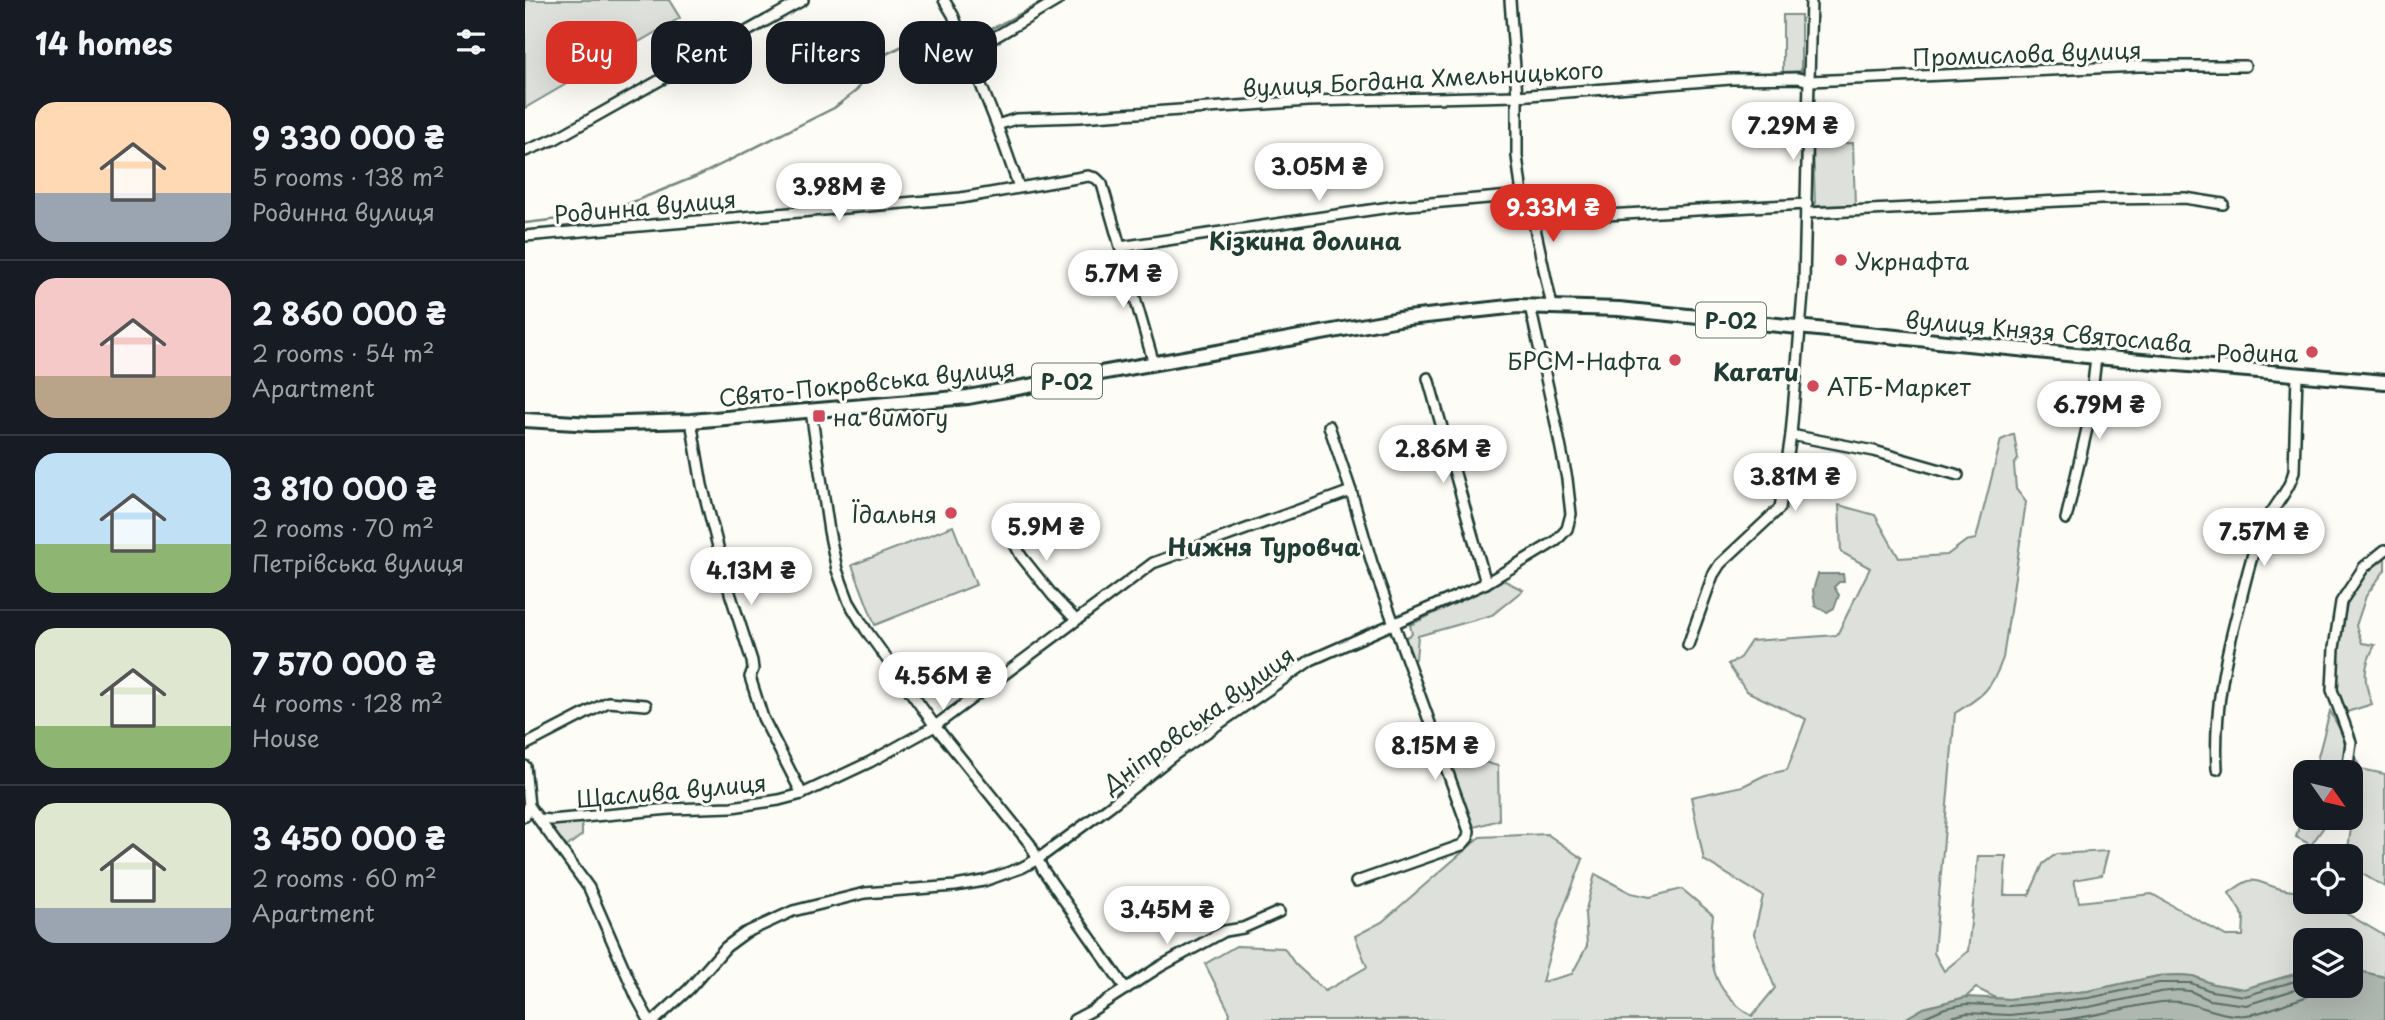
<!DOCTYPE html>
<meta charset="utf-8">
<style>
body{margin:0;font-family:"Playpen Sans",sans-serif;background:#242831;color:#f1f3f6;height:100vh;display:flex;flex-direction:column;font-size:26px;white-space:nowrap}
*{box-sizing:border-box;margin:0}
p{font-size:23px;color:#9ea1a6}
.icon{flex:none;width:38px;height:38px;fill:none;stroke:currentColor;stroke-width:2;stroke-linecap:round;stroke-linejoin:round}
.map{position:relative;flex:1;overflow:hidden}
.side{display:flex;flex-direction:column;background:#171b24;width:525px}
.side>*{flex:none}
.hud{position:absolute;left:21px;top:21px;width:665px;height:63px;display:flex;gap:14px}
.needle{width:46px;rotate:124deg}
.buttons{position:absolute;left:1768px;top:760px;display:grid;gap:14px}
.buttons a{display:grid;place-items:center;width:70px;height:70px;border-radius:14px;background:#171b24;box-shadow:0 7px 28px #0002;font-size:35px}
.price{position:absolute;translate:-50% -60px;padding:0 16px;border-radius:24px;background:#fff;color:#222;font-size:23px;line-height:46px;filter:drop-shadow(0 2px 4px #0008)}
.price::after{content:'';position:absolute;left:50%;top:42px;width:21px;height:16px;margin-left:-10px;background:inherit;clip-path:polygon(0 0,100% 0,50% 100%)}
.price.current{background:#d93025;color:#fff}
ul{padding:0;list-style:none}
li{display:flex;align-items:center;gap:21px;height:175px;padding:0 35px}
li+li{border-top:2px solid #363941}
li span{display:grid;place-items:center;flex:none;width:196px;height:140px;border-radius:21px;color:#555}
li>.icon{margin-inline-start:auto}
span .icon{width:84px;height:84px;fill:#fffc;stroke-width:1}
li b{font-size:30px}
h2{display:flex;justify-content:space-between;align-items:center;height:84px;padding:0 35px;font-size:30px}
.tag{padding:0 24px;border-radius:21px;background:#171b24;box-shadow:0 7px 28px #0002;font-size:24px;line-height:63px}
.tag.current{background:#d93025;color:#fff}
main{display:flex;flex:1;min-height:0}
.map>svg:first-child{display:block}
.green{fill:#dde0db;stroke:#7e8e88;stroke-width:2}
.water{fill:#aeb8b1;stroke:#75877f;stroke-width:2}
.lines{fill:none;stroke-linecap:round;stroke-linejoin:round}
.shore{stroke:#586e66;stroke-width:2}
.stream{stroke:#75877f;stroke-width:2.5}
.minor-casing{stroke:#1f3d34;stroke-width:14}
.major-casing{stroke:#1f3d34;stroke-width:18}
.minor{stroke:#fdfcf7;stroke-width:9}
.major{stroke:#fdfcf7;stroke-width:12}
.poi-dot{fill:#d1495b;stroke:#fdfcf7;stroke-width:2.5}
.labels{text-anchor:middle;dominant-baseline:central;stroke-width:6;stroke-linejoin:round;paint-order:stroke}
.shield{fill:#fdfcf7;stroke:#62766e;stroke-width:2}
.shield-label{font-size:21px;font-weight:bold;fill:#1f3d34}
.street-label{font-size:23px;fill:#1f3d34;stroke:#fdfcf7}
.poi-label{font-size:23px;fill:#1f3d34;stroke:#fdfcf7;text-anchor:start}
.neighbourhood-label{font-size:24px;font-weight:bold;fill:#1f3d34;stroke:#fdfcf7}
</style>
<main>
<section class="side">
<h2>14 homes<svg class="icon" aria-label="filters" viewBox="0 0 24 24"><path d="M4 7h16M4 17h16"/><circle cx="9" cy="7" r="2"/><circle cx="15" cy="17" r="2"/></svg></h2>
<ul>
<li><span style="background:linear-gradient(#ffd9b3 65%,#9aa5b1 0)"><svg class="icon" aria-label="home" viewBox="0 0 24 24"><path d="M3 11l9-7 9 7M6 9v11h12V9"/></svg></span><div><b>9 330 000 ₴</b><p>5 rooms · 138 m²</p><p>Родинна вулиця</p></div></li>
<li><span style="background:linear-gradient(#f6c9c9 70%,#b9a48a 0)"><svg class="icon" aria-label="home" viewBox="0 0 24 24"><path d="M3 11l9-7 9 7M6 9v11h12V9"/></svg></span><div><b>2 860 000 ₴</b><p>2 rooms · 54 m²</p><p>Apartment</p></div></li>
<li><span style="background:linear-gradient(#bfe0f5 65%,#8fb573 0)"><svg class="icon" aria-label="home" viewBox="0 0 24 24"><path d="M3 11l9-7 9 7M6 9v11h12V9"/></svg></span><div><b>3 810 000 ₴</b><p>2 rooms · 70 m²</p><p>Петрівська вулиця</p></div></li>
<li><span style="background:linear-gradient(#dfe7d0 70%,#8fb573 0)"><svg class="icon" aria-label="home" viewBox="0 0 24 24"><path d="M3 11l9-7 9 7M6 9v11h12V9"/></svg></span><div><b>7 570 000 ₴</b><p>4 rooms · 128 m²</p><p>House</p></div></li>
<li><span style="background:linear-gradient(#dfe7d0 75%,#9aa5b1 0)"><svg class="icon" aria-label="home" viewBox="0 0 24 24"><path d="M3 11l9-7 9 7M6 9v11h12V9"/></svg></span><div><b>3 450 000 ₴</b><p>2 rooms · 60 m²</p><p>Apartment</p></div></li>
</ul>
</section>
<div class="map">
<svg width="1860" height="1020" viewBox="0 0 1860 1020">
<rect width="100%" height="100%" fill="#fdfcf7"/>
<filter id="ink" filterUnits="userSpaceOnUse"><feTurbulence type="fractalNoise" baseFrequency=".0143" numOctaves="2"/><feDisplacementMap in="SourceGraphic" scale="14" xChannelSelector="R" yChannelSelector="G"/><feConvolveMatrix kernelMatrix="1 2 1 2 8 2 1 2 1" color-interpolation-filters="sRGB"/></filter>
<g filter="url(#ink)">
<g class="green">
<path d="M0,0H144L155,18L0,108Z"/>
<path d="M1258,15H1276V71L1258,72Z"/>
<path d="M1328,143L1330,205L1290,206L1288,144Z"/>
<path d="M1489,434L1493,459L1489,465L1491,489L1501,502L1478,658C1467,689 1458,696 1430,713L1409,953L1419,971L1443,951L1453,856H1481L1479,895H1504L1518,864L1531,854L1583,851L1577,875L1549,880L1554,902L1627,894L1701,936H1718L1719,917L1704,893C1731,872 1728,882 1756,889C1764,891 1772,891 1780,893V901H1800L1860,936V977L1825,969V940H1780V971L1719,989L1688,984L1668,976L1653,975L1633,976L1563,991L1484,999L1471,998L1451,988L1441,997L1399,1008L1378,1020H703L705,1013L680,964L711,946L759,948L770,964L800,991L842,967L830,936L857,922L955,837L1022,834L1058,859L1033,923L1017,982L1047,974L1062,946L1060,913L1070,874L1106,893L1125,897L1157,889L1188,915C1183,961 1185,990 1227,1016L1250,988L1229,934L1238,896L1179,860L1166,797L1218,786L1240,775L1262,770L1281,719L1221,691L1203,664L1214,659L1226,641L1312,635L1345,568L1316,552L1314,505L1350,515L1374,558L1422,555L1441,541L1451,539L1476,440Z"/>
<path d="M428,526L451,585L350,625L327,565Z"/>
<path d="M1860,555V570L1841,596L1831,626L1837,643L1850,645C1838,667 1838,680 1847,704L1822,712L1811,686L1813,651L1822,603L1844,570Z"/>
<path d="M978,580L998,590L967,615L893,636L891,659H885L878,639L887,634L885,625Z"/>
<path d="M1805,711L1836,769L1860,774V887L1825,867V856H1822L1827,821L1819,817H1825V772H1789Z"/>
<path d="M915,742H919L924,752L973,766L974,820L946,828Z"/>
<path d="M1780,805V817H1806L1786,845L1771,837Z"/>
<path d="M57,821V835L41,847L23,824Z"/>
</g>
<g class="water">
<path d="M1293,574H1318L1319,582H1314L1309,587L1314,595L1309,608L1302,612L1290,606L1288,590Z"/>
<path d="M1825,969L1860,977V1020H1378L1399,1008L1441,997L1484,999L1563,991L1633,976L1653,975L1668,976L1688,984L1719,989L1780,971V985H1825Z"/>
</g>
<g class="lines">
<g class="shore">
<path d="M1392,1020L1420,1008L1441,1004L1484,1006L1564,998L1634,983H1666L1686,991L1720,996L1780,978"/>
<path d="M1414,1020L1442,1013L1484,1015L1564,1007L1635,992L1653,990L1665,991L1685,1000L1721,1005L1785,985"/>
<path d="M1536,1020C1571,1017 1603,1006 1637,1002C1667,998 1692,1018 1721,1015C1737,1014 1753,1006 1768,1001C1780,997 1792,995 1801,985"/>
</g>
<g class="stream">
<path d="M443,38L453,36L521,0"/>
<path d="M0,223L78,214L177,174L309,108L331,91L348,66L363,53L384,43L421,34L432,42"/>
</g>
<defs>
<g id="minor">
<path d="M419,0L428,15L472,125L494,187"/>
<path d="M985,0L992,96V156L997,195L1008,219L1027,306"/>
<path d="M443,53L533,0"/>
<path d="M472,125L491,119L555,117L783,101L992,96L1206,79L1273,78L1285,81L1614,66H1720"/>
<path d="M0,151L30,139L278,0"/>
<path d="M1282,213L1576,199L1660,198L1698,204"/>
<path d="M1008,219L1282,204"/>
<path d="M0,236L436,198L563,176L571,178L577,184L629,364"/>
<path d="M595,247L872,206L997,195"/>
<path d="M903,378L961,583"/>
<path d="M286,411L304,531L312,570L324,602L341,630L410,726L505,844L518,870L601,989"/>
<path d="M166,421L177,485L205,593L227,661L228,669L225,677L238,718L277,794"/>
<path d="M804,426L826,491L847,563L944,831L943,838L937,845L831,882"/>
<path d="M1266,435L1349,451L1433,475"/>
<path d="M476,517L496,556L528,596L551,620"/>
<path d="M1541,519L1564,420L1571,357"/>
<path d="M1163,645L1188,575L1195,564L1255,508L1266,435L1279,282L1286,0"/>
<path d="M0,745L83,702L121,705"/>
<path d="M0,766L4,806L0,816"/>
<path d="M1692,769C1689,707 1700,658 1716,599C1721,578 1726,557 1734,536C1743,511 1764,494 1769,471L1772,375"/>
<path d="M1822,772L1826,742L1807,690L1809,648L1816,602L1839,567L1860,550"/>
<path d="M4,806L64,888L112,998L124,1020"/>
<path d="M14,819L26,820L145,809L207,807L254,800L277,794L345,762L410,726L628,563L826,491"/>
<path d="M130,1020L164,989L201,947L220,933L268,911L340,893L430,886L459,881L496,868L513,859L585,806L649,755L786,660L961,583L1031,541L1042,529L1046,514L1042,479L1030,419L1005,306"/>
<path d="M549,1020L566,1011L636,966L700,931L718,928L754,912"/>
</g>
<path id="major" d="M0,420L67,424L166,421L443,397L874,319L993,306L1094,309L1571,357L1860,382"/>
</defs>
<use href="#minor" class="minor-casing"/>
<use href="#major" class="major-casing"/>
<use href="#minor" class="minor"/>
<use href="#major" class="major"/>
</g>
</g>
<g class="poi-dot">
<circle cx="1316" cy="260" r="7"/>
<circle cx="1787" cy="352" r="7"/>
<circle cx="1150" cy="360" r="7"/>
<circle cx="1288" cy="386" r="7"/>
<rect x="287" y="409" width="14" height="14" rx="3.5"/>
<circle cx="426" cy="513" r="7"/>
</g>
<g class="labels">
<g class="shield">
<rect x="1171" y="302.5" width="70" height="35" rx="5"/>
<rect x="507" y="363.5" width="70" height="35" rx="5"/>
</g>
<g class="shield-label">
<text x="1206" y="320">Р-02</text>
<text x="542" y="381">Р-02</text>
</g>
<g class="street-label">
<text transform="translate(1502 53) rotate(-2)">Промислова вулиця</text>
<text transform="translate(898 78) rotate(-3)">вулиця Богдана Хмельницького</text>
<text transform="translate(120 206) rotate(-5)">Родинна вулиця</text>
<text transform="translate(1524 331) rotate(5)">вулиця Князя Святослава</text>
<text transform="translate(342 382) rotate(-6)">Свято-Покровська вулиця</text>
<text transform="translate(673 719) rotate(-36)">Дніпровська вулиця</text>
<text transform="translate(146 790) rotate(-5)">Щаслива вулиця</text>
</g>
<g class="poi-label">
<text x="1330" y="260">Укрнафта</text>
<text x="1773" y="352" text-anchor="end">Родина</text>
<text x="1136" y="360" text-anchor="end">БРСМ-Нафта</text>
<text x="1302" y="386">АТБ-Маркет</text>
<text x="308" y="416">на вимогу</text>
<text x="412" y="513" text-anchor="end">Їдальня</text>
</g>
<g class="neighbourhood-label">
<text x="780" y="240">Кізкина долина</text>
<text x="1231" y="371">Кагати</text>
<text x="739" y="546">Нижня Туровча</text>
</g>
</g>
</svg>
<div class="buttons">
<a><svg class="needle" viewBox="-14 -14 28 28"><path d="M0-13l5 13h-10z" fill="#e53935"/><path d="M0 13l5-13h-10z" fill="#9ea1a6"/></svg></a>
<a><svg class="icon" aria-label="locate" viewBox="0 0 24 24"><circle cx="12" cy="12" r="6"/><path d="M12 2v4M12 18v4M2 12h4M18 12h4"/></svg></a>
<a><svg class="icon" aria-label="layers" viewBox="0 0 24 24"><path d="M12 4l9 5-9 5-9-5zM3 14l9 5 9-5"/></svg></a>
</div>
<b class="price" style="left:1268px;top:162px">7.29M ₴</b>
<b class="price" style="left:794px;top:203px">3.05M ₴</b>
<b class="price" style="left:314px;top:223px">3.98M ₴</b>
<b class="price current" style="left:1028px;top:244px">9.33M ₴</b>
<b class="price" style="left:598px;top:310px">5.7M ₴</b>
<b class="price" style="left:1574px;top:441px">6.79M ₴</b>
<b class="price" style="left:918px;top:485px">2.86M ₴</b>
<b class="price" style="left:1270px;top:513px">3.81M ₴</b>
<b class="price" style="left:521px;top:563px">5.9M ₴</b>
<b class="price" style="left:1739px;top:568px">7.57M ₴</b>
<b class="price" style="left:226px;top:607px">4.13M ₴</b>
<b class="price" style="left:418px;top:712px">4.56M ₴</b>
<b class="price" style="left:910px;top:782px">8.15M ₴</b>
<b class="price" style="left:642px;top:946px">3.45M ₴</b>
<div class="hud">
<a class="tag current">Buy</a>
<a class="tag">Rent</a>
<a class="tag">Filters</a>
<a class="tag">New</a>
</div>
</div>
</main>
